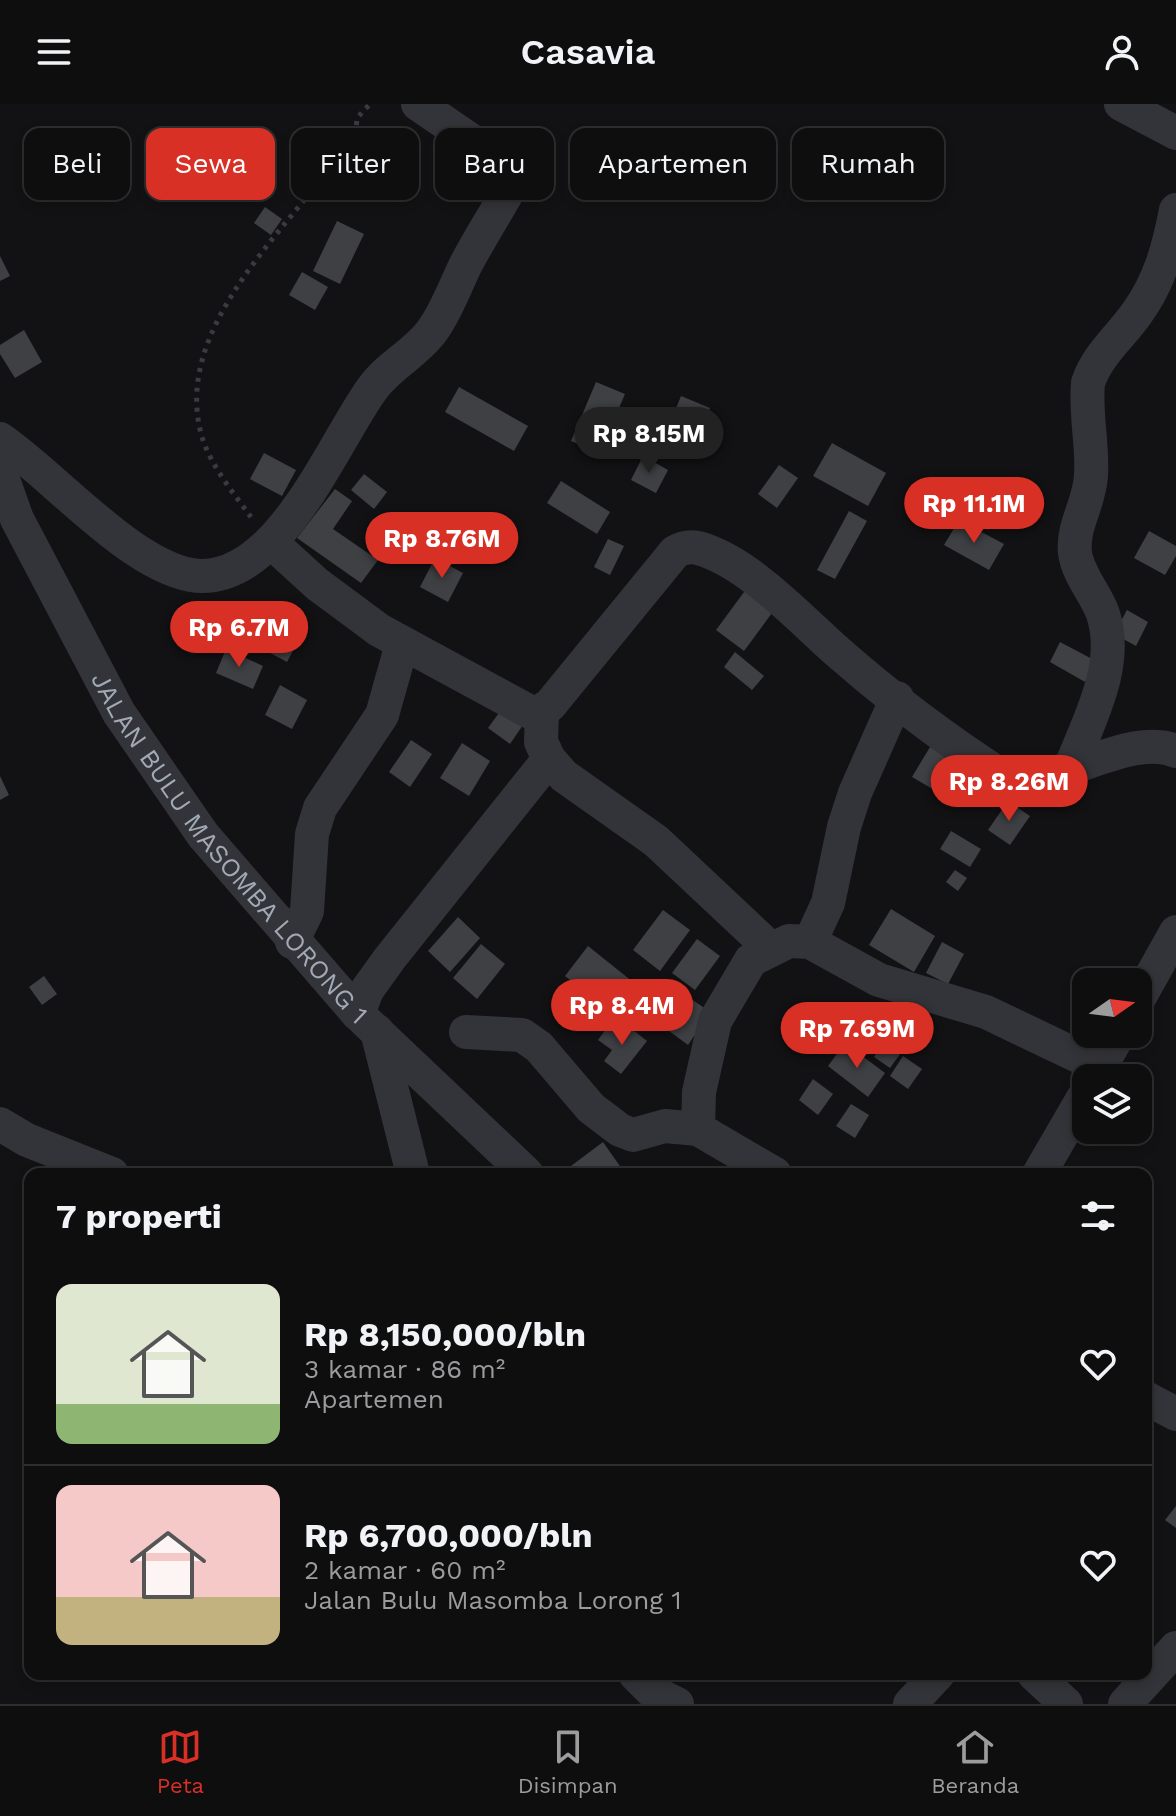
<!DOCTYPE html>
<html lang="id">
<meta charset="utf-8">
<style>
body{margin:0;font-family:"Work Sans",sans-serif;background:#1c1c1d;color:#f1f3f6;height:100vh;display:flex;flex-direction:column;font-size:30px;white-space:nowrap}
*{box-sizing:border-box;margin:0}
p{font-size:26px;color:#9b9c9e}
.icon{flex:none;width:44px;height:44px;fill:none;stroke:currentColor;stroke-width:2;stroke-linecap:round;stroke-linejoin:round}
.map{position:relative;flex:1;overflow:hidden}
.side{position:absolute;left:24px;top:1064px;width:1128px;height:512px;display:flex;flex-direction:column;background:#0e0e0f;border-radius:16px;box-shadow:0 4px 12px #0003,0 0 0 2px #2e2e2f}
.side>*{flex:none}
.guide{position:absolute;left:24px;top:24px;width:1128px;height:72px;display:flex;gap:16px}
.needle{width:52px;rotate:76deg}
.buttons{position:absolute;left:1072px;top:864px;display:grid;gap:16px}
.buttons a{display:grid;place-items:center;width:80px;height:80px;border-radius:16px;background:#0e0e0f;box-shadow:0 4px 12px #0003,0 0 0 2px #2e2e2f;font-size:40px}
.price{position:absolute;translate:-50% -68px;padding:0 18px;border-radius:28px;background:#d93025;color:#fff;font-size:26px;line-height:52px;filter:drop-shadow(0 2px 4px #0008)}
.price::after{content:'';position:absolute;left:50%;top:48px;width:24px;height:18px;margin-left:-12px;background:inherit;clip-path:polygon(0 0,100% 0,50% 100%)}
.price.active{background:#222;color:#fff}
ul{padding:0;list-style:none}
li{display:flex;align-items:center;gap:24px;height:200px;padding:0 32px}
li+li{border-top:2px solid #2e2e2f}
li span{display:grid;place-items:center;flex:none;width:224px;height:160px;border-radius:16px;color:#555}
li>.icon{margin-inline-start:auto}
span .icon{width:96px;height:96px;fill:#fffc;stroke-width:1}
li b{font-size:34px}
h2{display:flex;justify-content:space-between;align-items:center;height:96px;padding:0 32px;font-size:34px}
.chip{padding:0 28px;border-radius:16px;background:#0e0e0f;box-shadow:0 4px 12px #0003,0 0 0 2px #2e2e2f;font-size:28px;line-height:72px}
.chip.active{background:#d93025;color:#fff}
header{display:flex;justify-content:space-between;align-items:center;height:104px;padding:0 32px;background:#0e0e0f;font-size:36px;font-weight:600}
.tab-bar{display:flex;justify-content:space-around;align-items:center;height:112px;border-top:2px solid #2e2e2f;background:#0e0e0f;font-size:22px;color:#9b9c9e}
.tab-bar a{display:grid;justify-items:center;gap:4px}
.tab-bar .active{color:#d93025}
.map>svg:first-child{display:block}
.building{fill:#3e4044}
.lines{fill:none;stroke-linecap:round;stroke-linejoin:round}
.path{stroke:#393b40;stroke-width:5;stroke-dasharray:4 6;stroke-linecap:butt}
.minor{stroke:#333439;stroke-width:34}
.labels{text-anchor:middle;dominant-baseline:central;stroke-width:6;stroke-linejoin:round;paint-order:stroke}
.street-label{font-size:26px;fill:#a2aab5;stroke:#0d0d0e}
</style>
<header><svg class="icon" aria-label="menu" viewBox="0 0 24 24"><path d="M4 6h16M4 12h16M4 18h16"/></svg>Casavia<svg class="icon" aria-label="person" viewBox="0 0 24 24"><circle cx="12" cy="8" r="4"/><path d="M4 21q1-7 8-7t8 7"/></svg></header>
<div class="map">
<svg width="1176" height="1600" viewBox="0 0 1176 1600">
<rect width="100%" height="100%" fill="#121214"/>
<g class="building">
<path d="M265,103L282,115L271,131L254,119Z"/>
<path d="M337,117L364,130L340,180L313,167Z"/>
<path d="M0,152L10,172L0,177Z"/>
<path d="M302,168L328,183L315,206L289,191Z"/>
<path d="M24,226L42,258L15,274L0,250V241Z"/>
<path d="M596,278L625,290L600,349L571,337Z"/>
<path d="M459,283L528,322L514,347L445,308Z"/>
<path d="M681,292L710,304L697,334L669,322Z"/>
<path d="M832,339L886,369L868,402L813,372Z"/>
<path d="M264,349L296,366L282,392L250,375Z"/>
<path d="M643,352L668,366L656,389L631,376Z"/>
<path d="M779,361L798,374L777,404L758,390Z"/>
<path d="M364,370L387,388L374,405L351,386Z"/>
<path d="M561,377L610,408L597,430L547,399Z"/>
<path d="M335,385L352,397L333,425L378,456L361,479L297,434Z"/>
<path d="M849,407L867,417L835,475L817,466Z"/>
<path d="M959,416L1004,440L989,466L944,441Z"/>
<path d="M1149,427L1176,442V452L1165,471L1134,454Z"/>
<path d="M608,435L624,442L610,471L594,463Z"/>
<path d="M435,454L463,469L448,498L420,483Z"/>
<path d="M747,484L775,505L744,547L716,526Z"/>
<path d="M1127,506L1148,518L1136,542L1114,530Z"/>
<path d="M265,508L303,528L287,558L250,538Z"/>
<path d="M1060,538L1096,557L1085,578L1050,558Z"/>
<path d="M226,545L263,562L253,585L216,569Z"/>
<path d="M735,548L764,572L752,586L724,563Z"/>
<path d="M280,581L307,596L292,625L265,611Z"/>
<path d="M504,602L525,618L510,640L488,624Z"/>
<path d="M411,636L432,650L410,683L389,668Z"/>
<path d="M462,639L490,657L469,692L440,674Z"/>
<path d="M930,643L954,658L936,687L912,673Z"/>
<path d="M0,672L9,691L0,696Z"/>
<path d="M1008,697L1030,712L1010,741L988,726Z"/>
<path d="M951,727L981,745L970,763L940,745Z"/>
<path d="M955,766L967,774L958,787L946,778Z"/>
<path d="M891,805L935,832L914,868L869,841Z"/>
<path d="M663,806L690,826L660,867L633,846Z"/>
<path d="M458,813L480,834L450,868L428,847Z"/>
<path d="M697,835L720,852L695,886L672,869Z"/>
<path d="M942,838L964,850L948,880L926,869Z"/>
<path d="M481,840L505,860L477,895L453,874Z"/>
<path d="M588,842L643,886L619,916L565,872Z"/>
<path d="M44,872L57,890L42,901L29,883Z"/>
<path d="M687,892L710,908L688,941L665,924Z"/>
<path d="M609,921L620,930L627,921L647,937L621,970L604,957L612,946L598,936Z"/>
<path d="M886,935L903,946L890,964L874,953Z"/>
<path d="M845,939L885,969L868,993L828,962Z"/>
<path d="M903,952L922,965L908,985L890,972Z"/>
<path d="M813,975L833,990L818,1011L799,996Z"/>
<path d="M851,1000L869,1011L855,1034L836,1022Z"/>
<path d="M603,1038L622,1065L616,1070H571L567,1065Z"/>
<path d="M1176,1402V1424L1165,1416Z"/>
</g>
<g class="lines">
<path class="path" d="M251,413C234,390 212,363 203,336C173,243 256,156 309,90C316,80 323,78 333,72C355,58 355,37 357,14L370,0"/>
<g class="minor">
<path d="M1121,0L1176,29"/>
<path d="M0,335C53,371 129,460 191,471C276,485 332,340 372,285C388,262 415,250 432,227C446,208 455,183 465,162C480,133 498,106 513,78L510,63L418,0"/>
<path id="s1" d="M0,367L17,415L119,609L203,731L358,910L527,1070"/>
<path d="M272,439L317,480L379,526L530,608L538,609L550,601L675,448C682,444 689,442 698,444C749,458 800,515 839,549C890,594 948,637 1005,674C1058,683 1129,627 1176,647"/>
<path d="M542,607L541,638L549,655L564,672L656,737L770,844"/>
<path d="M1070,665C1088,618 1120,562 1103,510C1096,490 1078,471 1075,449C1072,421 1090,399 1091,371C1093,341 1085,310 1088,279C1097,251 1121,232 1137,209C1160,177 1169,143 1176,106"/>
<path d="M292,838L307,807L312,730L320,704L382,611L402,540"/>
<path d="M810,838L828,799L844,723L855,689L897,594"/>
<path d="M1138,896L1176,828"/>
<path d="M358,910L367,886L390,854L549,655"/>
<path d="M377,927L413,1070"/>
<path d="M466,928L522,931L539,943L591,1004L620,1026L633,1031L665,1022L698,1025L775,1070"/>
<path d="M1094,974L1119,930"/>
<path d="M0,1020L27,1036L112,1070"/>
<path d="M698,1025L699,988L715,917L751,856L789,837L810,838L879,876L986,908L1101,963"/>
<path d="M1039,1070L1086,989"/>
<path d="M1146,1294L1176,1310"/>
<path d="M635,1570L653,1588L677,1600"/>
<path d="M1034,1570L1066,1600"/>
<path d="M910,1600L938,1570"/>
<path d="M1125,1600L1176,1544"/>
</g>
</g>
<g class="labels">
<g class="street-label">
<text stroke="none"><textPath href="#s1" startOffset="444">JALAN BULU MASOMBA LORONG 1</textPath></text>
</g>
</g>
</svg>
<div class="buttons">
<a><svg class="needle" viewBox="-14 -14 28 28"><path d="M0-13l5 13h-10z" fill="#e53935"/><path d="M0 13l5-13h-10z" fill="#9b9c9e"/></svg></a>
<a><svg class="icon" aria-label="layers" viewBox="0 0 24 24"><path d="M12 4l9 5-9 5-9-5zM3 14l9 5 9-5"/></svg></a>
</div>
<b class="price active" style="left:649px;top:371px">Rp 8.15M</b>
<b class="price" style="left:974px;top:441px">Rp 11.1M</b>
<b class="price" style="left:442px;top:476px">Rp 8.76M</b>
<b class="price" style="left:239px;top:565px">Rp 6.7M</b>
<b class="price" style="left:1009px;top:719px">Rp 8.26M</b>
<b class="price" style="left:622px;top:943px">Rp 8.4M</b>
<b class="price" style="left:857px;top:966px">Rp 7.69M</b>
<div class="guide">
<a class="chip">Beli</a>
<a class="chip active">Sewa</a>
<a class="chip">Filter</a>
<a class="chip">Baru</a>
<a class="chip">Apartemen</a>
<a class="chip">Rumah</a>
</div>
<section class="side">
<h2>7 properti<svg class="icon" aria-label="filters" viewBox="0 0 24 24"><path d="M4 7h16M4 17h16"/><circle cx="9" cy="7" r="2"/><circle cx="15" cy="17" r="2"/></svg></h2>
<ul>
<li><span style="background:linear-gradient(#dfe7d0 75%,#8fb573 0)"><svg class="icon" aria-label="home" viewBox="0 0 24 24"><path d="M3 11l9-7 9 7M6 9v11h12V9"/></svg></span><div><b>Rp 8,150,000/bln</b><p>3 kamar · 86 m²</p><p>Apartemen</p></div><svg class="icon" aria-label="heart" viewBox="0 0 24 24"><path d="M12 20l-8-8c-3-5 5-10 8-4 3-6 11-1 8 4z"/></svg></li>
<li><span style="background:linear-gradient(#f6c9c9 70%,#c2b280 0)"><svg class="icon" aria-label="home" viewBox="0 0 24 24"><path d="M3 11l9-7 9 7M6 9v11h12V9"/></svg></span><div><b>Rp 6,700,000/bln</b><p>2 kamar · 60 m²</p><p>Jalan Bulu Masomba Lorong 1</p></div><svg class="icon" aria-label="heart" viewBox="0 0 24 24"><path d="M12 20l-8-8c-3-5 5-10 8-4 3-6 11-1 8 4z"/></svg></li>
</ul>
</section>
</div>
<nav class="tab-bar">
<a class="active"><svg class="icon" aria-label="map" viewBox="0 0 24 24"><path d="M3 6l6-2 6 2 6-2v14l-6 2-6-2-6 2zM9 4v14M15 6v14"/></svg>Peta</a>
<a><svg class="icon" aria-label="saved" viewBox="0 0 24 24"><path d="M7 4h10v16l-5-4-5 4z"/></svg>Disimpan</a>
<a><svg class="icon" aria-label="home" viewBox="0 0 24 24"><path d="M3 11l9-7 9 7M6 9v11h12V9"/></svg>Beranda</a>
</nav>
